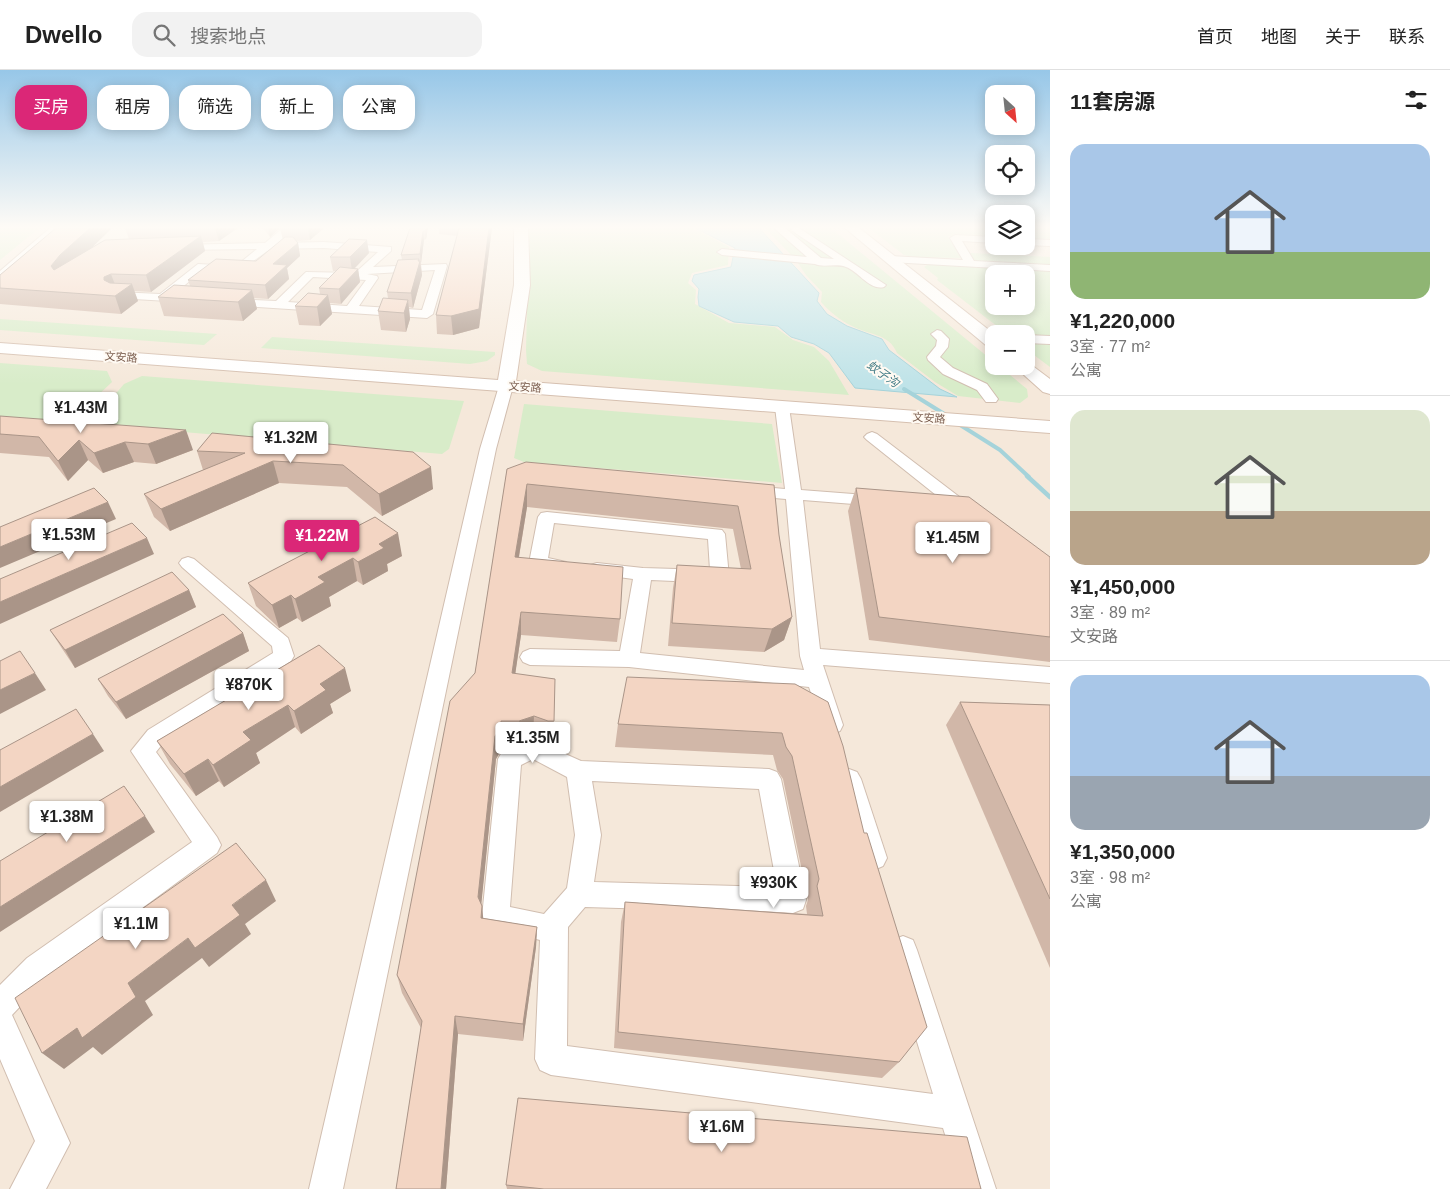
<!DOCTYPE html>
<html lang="zh">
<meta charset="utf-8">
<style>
body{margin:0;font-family:Helvetica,"Noto Sans SC",sans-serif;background:#f2f2f2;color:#222;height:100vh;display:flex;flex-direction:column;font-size:19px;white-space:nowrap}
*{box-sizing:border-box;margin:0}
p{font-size:16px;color:#767676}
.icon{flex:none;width:28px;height:28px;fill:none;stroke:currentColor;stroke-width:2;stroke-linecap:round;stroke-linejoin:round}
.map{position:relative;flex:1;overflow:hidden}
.drawer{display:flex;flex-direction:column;background:#fff;width:400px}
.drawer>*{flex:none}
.banner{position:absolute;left:15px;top:15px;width:475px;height:45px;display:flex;gap:10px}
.needle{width:32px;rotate:153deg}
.controls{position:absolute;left:985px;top:15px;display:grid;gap:10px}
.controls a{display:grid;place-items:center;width:50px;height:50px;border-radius:10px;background:#fff;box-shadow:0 2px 12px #0003;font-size:25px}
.price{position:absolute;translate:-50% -42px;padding:0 11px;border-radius:5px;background:#fff;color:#222;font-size:16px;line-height:32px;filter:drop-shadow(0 1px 2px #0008)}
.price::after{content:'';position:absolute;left:50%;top:30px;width:15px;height:11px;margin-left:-8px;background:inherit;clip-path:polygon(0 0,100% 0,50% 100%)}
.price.active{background:#db2777;color:#fff}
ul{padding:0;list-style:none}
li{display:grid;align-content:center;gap:10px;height:265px;padding:0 20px}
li+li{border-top:1px solid #e0e0e0}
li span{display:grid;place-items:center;height:155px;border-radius:15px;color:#555}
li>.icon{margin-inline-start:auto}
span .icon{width:90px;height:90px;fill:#fffc;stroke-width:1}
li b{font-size:21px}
h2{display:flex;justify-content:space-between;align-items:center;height:60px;padding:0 20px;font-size:21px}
.tag{padding:0 18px;border-radius:15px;background:#fff;box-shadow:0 2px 12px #0003;font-size:18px;line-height:45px}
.tag.active{background:#db2777;color:#fff}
header{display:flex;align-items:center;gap:30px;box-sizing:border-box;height:70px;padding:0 25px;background:#fff;border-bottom:1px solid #e0e0e0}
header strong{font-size:24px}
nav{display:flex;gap:28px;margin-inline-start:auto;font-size:18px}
.search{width:350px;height:45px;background:#f2f2f2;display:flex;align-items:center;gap:12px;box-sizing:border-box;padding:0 18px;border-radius:15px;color:#767676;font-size:19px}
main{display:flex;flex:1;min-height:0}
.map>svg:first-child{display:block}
.residential{fill:#f5e8da;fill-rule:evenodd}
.green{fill:#d8ecc9;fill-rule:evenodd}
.water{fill:#bfe3e8;stroke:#a5d3da}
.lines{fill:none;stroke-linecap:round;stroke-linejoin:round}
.stream-far1{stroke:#a5d3da;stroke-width:4}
.stream{stroke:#a5d3da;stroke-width:4.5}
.street-casing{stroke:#d1beb0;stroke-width:2}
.secondary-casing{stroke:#d6c0b0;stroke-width:2}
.street{fill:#fff;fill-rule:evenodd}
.secondary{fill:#fff;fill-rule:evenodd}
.wall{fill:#d1b7a8}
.shaded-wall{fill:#aa9588}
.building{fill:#f3d5c3;stroke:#aa9588}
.labels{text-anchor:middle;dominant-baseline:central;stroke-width:4;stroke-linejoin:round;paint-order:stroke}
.far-street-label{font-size:11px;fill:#7a5c4d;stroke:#fffaf3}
.far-water-label{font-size:12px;font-style:italic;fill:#437c86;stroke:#fffaf3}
</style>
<header>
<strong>Dwello</strong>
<div class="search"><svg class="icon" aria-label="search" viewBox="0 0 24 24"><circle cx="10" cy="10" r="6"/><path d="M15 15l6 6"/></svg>搜索地点</div>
<nav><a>首页</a><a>地图</a><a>关于</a><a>联系</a></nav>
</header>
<main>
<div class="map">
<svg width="1050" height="1119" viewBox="0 0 1050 1119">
<rect width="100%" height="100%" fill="#fdf6ec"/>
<path class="residential" d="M0,158H994V176H1026V158H1050V1119H0ZM994,204H1026V236H994ZM994,264H1026V296H994Z"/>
<g class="green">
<path d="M0,158H39L0,190Z"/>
<path d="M529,158H693L729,177L728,195L692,203L688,213L696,220L695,234L729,253L775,257L793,270L814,277L829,291L849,325L542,301L527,294L526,280Z"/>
<path d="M765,158H831L994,292V296H999L1027,319L1028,327L1020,333L958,326L935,312L897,283C889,263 868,265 852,256C840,250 830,242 821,232L822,222L806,205L796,190Z"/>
<path d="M869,158H994V168L948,166L961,188L913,187L904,185Z"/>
<path d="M1026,158L1050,159V171L1026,169Z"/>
<path d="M971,183L1050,187V195L978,191L973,189L969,184Z"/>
<path d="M930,193L1050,199V266L1012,263L1002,260L937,210L938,208L924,197ZM994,204H1026V236H994Z"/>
<path d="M0,249L217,264L204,275L0,260Z"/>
<path d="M272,267L495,282V285L487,291L470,294L261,278Z"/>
<path d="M1029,272L1050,273V297L1026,279V273Z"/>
<path d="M0,293L107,301L112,312L62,359L0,356Z"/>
<path d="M142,306L464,331L449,379L442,384L90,354L124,314Z"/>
<path d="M524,334L772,354L782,413L524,392L514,388Z"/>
</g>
<path class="water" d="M695,158H759L819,223L817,231L827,244L847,256L882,269L889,280L940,319L957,327L855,318L829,283L814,274L791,267L778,256L734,252L699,236L698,227L699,219L692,211L694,205L731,197L735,178Z"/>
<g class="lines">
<g class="stream-far1">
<path d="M904,319L946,345"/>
<path d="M957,353L1000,380L1029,407"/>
</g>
<path class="stream" d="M1027,406L1050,427"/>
<defs>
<g id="street">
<path d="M50,158H61L4,209L0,210V201Z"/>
<path d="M283,158H294L278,173L324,172L391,177V181L373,197L446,194L447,196L433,244L427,248L229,235L223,232L229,229L276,231L306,202L355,203L378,182L324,178L270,179L238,202L204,199L173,225L189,227L191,229L185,232L117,228L111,225L117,222L160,224L198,194L236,196L257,179L178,180L173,177L174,175L265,173ZM435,200L422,240L359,236L378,208L377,206L367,204ZM313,207L366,210L347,236L288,232Z"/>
<path d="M774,158H785L821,188L834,189L791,160L793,158H799L886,215L884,217C870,221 858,201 846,197C836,193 823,198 815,194L722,185L717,182L722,179L807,187Z"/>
<path d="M955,165L994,167V173L962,171L974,191L1050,195V201L890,192L885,189L890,186L963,190L950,168Z"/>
<path d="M1026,169L1050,170V176L1026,175Z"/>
<path d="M937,260L941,261L949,269L948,277L940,287L953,298L987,314L998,329L996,332H986L977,320L943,304L928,290L927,287L936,276L937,270L931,264Z"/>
<path d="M1026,265L1050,266V274L1026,273Z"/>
<path d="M506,312L513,316L496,379L343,1119H309L480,379L499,316Z"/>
<path d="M782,333L787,334L789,337L801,420L879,426L885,427L887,431L885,435L879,436L803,430L820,579L1050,597V613L823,595L843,655L840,661L832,664L824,661L809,617L629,597L530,595L523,592L520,587L523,582L530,579L620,581L633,509L590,503L588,499L590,495L597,493L643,498L710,500L708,469L554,453L548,488L566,492L569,496L566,500L560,502L532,497L529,493L538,447L541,443L547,442L722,460L725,464L729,507L727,511L720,513L651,510L640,583L804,600L800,586L786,429L749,426L743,424L741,421L743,418L749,416L785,419L775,337L777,334Z"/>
<path d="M872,362L877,364L966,432L968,436L966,440H947L945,436L946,433L867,370L864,367L867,364Z"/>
<path d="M188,487L194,489L288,568L294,586L291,591L164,672L156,682L217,767L221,775L217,783L47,908L12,945L70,1073L46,1119H10L35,1071L0,989V915L27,888L192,772L131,681L148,660L273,583L272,576L182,497L179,493L182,489Z"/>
<path d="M534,670L581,691L769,699L777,702L781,709L806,830L803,839L793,843L585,837L568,857L567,976L933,1024L889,880L893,870L903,866L913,870L917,880L996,1119H962L943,1058L551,1005L540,1000L535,989L540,870L486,856L482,847L498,689L502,682ZM533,689L567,707L575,765L567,818L544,844L510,837L521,695ZM592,711L759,719L777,817L594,812L601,765Z"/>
<path d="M849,699L857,702L861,709L887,788L883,796L874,800L865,796L861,788L837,709L841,702Z"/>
</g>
<g id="secondary">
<path d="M514,158H528L530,215L516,311L1050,351V363L0,283V273L498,310L514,215Z"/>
<path d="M845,158H859L994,264V278L988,277Z"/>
<path d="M1026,291L1050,309V324L1043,322L1014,296H1026Z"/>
</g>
</defs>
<use href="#street" class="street-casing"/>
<use href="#secondary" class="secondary-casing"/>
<use href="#street" class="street"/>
<use href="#secondary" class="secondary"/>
</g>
<g class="wall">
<path d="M56,158H112L90,179L129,169L125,158H238L219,171L203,172L205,181L151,222L134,221L138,231L121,244L0,234V205Z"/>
<path d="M263,158H324L310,170L296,171L298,173L300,186L287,198L289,209L268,229L254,228L257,239L243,251L164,246L158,227L190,216L188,210L256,191L283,170L280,158L270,167Z"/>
<path d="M410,158H428L426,169L424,170L421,193L422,205L413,238L409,237L410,249L406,262L381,260L378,241L388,228L387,222L402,190L401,185Z"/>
<path d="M439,158H492L479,258L453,265L437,264L436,245L457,166L439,164Z"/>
<path d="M369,183L355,198L358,199L360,212L341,234L330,233L332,244L320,256L299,255L295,236L320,224L319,218L336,201H333L330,187Z"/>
<path d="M0,346L193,380L156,394L134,392L103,403L88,390L68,411L49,387L0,383Z"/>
<path d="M197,381L413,382L433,419L382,446L347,417L279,413L170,461L154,447L144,424L203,400Z"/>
<path d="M507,399L774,415L779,465L792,547L784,570L764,582L668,576L673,518L677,495L741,499L733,459L527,437L519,487L620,549L617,572L521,565L515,604L555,609L553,674H547L533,668L519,674H502L501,680L496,689L481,834L483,848L537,857L536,877L523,971L458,964L446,1119H396L421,958L402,923L397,905L475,603Z"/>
<path d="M856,418L1050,487V592L869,570L848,441Z"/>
<path d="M375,447L402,486L387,494L388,501L363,515L357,511L329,527L331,536L302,552L297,548L279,558L256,536L248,513Z"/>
<path d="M189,520L196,537L75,598L61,577L50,560Z"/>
<path d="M243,563L249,581L126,649L108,626L98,609Z"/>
<path d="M319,575L351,621L330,634L333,643L301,664L295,657L256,683L260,693L224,717L219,711L196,726L170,694L157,671Z"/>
<path d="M795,614L899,992L882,1008L614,978L621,852L625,832L807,844L806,836L808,830L783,709L777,700L773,685L615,677L618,654Z"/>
<path d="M960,632L1050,635V898L946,655Z"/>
<path d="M506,1115L981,1119H507Z"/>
</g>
<g class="shaded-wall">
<path d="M90,158H112L67,202L57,212L51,196L60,185Z"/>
<path d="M215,158H238L219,171Z"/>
<path d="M268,158H280L270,167Z"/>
<path d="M308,158H324L310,170Z"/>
<path d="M426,158H428L426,169L425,161Z"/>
<path d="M489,158H492L479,258L453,265L451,246Z"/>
<path d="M423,161L424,170L421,193L420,184Z"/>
<path d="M201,166L205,181L151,222L146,205Z"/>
<path d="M367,170L369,183L352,201L350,187Z"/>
<path d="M298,173L300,186L287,198L289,209L268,229L265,215L273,194Z"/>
<path d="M419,189V196L420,191L422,205L413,238L411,223Z"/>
<path d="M358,199L360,212L341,234L339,219Z"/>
<path d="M111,204L117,220L110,223V227L104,210V207Z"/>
<path d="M132,214L138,231L121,244L115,226Z"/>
<path d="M252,220L257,239L243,251L238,232Z"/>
<path d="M328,225L332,244L320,256L317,237Z"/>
<path d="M408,230L410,249L406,262L404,243Z"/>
<path d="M186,360L193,380L156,394L148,374Z"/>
<path d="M79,370L88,390L68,411L58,391Z"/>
<path d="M125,372L134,392L103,403L94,383Z"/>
<path d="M273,391L279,413L170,461L161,439Z"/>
<path d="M431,397L433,419L382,446L379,424Z"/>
<path d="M527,414V437L515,510V487Z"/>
<path d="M108,432L116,449L0,498V477Z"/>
<path d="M398,463L402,486L387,494L388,501L363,515L358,492L379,474Z"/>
<path d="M147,468L154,484L0,554V532Z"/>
<path d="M353,488L357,511L329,527L331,536L302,552L295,529L318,507Z"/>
<path d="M189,520L196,537L75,598L65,580Z"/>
<path d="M291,525L297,548L279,558L272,535Z"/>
<path d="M521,542V565L512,626V603Z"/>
<path d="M792,547L784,570L764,582L772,559Z"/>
<path d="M243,563L249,581L126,649L116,632Z"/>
<path d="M345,598L351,621L330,634L333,643L301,664L294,641L320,614Z"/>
<path d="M35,603L46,620L0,644V620Z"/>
<path d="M288,635L295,657L256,683L260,693L224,717L213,695L243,662Z"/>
<path d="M534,646L533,668L519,674V651Z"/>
<path d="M501,651L502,674L501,680L496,689L480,847L478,827L495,666Z"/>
<path d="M93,664L104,681L0,742V717Z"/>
<path d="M208,689L219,711L196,726L184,704Z"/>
<path d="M145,746L155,762L0,862V837Z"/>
<path d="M266,810L276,831L245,854L251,864L209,897L202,888L145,931L153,945L102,985L93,977L64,999L42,983L128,913Z"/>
<path d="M482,836L484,856L481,848Z"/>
<path d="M537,857L536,877L523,971V954Z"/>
<path d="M455,946L458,964L446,1119H441Z"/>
</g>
<g class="building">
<path d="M56,158H90L60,185L51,196L54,200L105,170L201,166L146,205L111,204L104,207V210L110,213L132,214L115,226L0,218V205Z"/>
<path d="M410,158H426L425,161H423L420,184L401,185Z"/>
<path d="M459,158H489L479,239L451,246L436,245Z"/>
<path d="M285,167H293L298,173L273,194L287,195L265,215L188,210L216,189L256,191Z"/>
<path d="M349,169L367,170L350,187H330Z"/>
<path d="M419,189L418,191H420L411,223L387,222L398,190Z"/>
<path d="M340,197L358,199L339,219L319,218Z"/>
<path d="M174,215L252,220L238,232L158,227Z"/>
<path d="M308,223L328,225L317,237L295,236Z"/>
<path d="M383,228L408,230L404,243L378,241Z"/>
<path d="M0,346L186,360L148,374L125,372L94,383L79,370L58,391L39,367L0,364Z"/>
<path d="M212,363L413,382L431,397L379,424L343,395L273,391L161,439L144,424L245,383L197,381Z"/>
<path d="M526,392L774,415L779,465L792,547L772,559L672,553L677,495L751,499L738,436L527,414L515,487L623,497L620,549L521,542L512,603L555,609L554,651H548L534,646L519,651H501V658L495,666L478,827L482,836L481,848L537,857L523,954L455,946L441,1119H396L422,951L397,905L450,631L475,603L507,399Z"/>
<path d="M94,418L108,432L0,477V457Z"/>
<path d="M856,418L969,427L1050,487V567L879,547Z"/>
<path d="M375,447L398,463L379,474L384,478L358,492L353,488L318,507L325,512L295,529L291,525L272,535L248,513Z"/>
<path d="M132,453L147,468L0,532V509Z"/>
<path d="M172,502L189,520L65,580L50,560Z"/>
<path d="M223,544L243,563L116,632L98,609Z"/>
<path d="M319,575L345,598L320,614L326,620L294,641L288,635L243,662L251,670L213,695L208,689L184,704L157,671Z"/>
<path d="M20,581L35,603L0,620V591Z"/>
<path d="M627,607L795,614L828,632L843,676L864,763H867L927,957L899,992L618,962L625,832L823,846L817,816L819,809L792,686L786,677L782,663L618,654Z"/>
<path d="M960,632L1050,635V829Z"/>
<path d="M76,639L93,664L0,717V680Z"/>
<path d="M124,716L145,746L0,837V791Z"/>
<path d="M236,773L266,810L232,835L240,845L195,878L188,868L128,913L136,927L82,968L77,958L42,983L15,928Z"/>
<path d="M518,1028L967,1067L981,1119H544L506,1115Z"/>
</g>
<linearGradient id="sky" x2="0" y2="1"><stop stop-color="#97c7e8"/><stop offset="0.5" stop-color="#fefbf6"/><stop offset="1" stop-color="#fefbf6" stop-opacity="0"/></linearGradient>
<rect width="1050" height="314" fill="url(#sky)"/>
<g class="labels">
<g class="far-street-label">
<text transform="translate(121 287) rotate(4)">文安路</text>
<text transform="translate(525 317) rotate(4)">文安路</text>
<text transform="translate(929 348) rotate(4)">文安路</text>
</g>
<g class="far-water-label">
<text transform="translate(883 304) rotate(36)">蚊子沟</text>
</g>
</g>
</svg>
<div class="controls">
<a><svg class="needle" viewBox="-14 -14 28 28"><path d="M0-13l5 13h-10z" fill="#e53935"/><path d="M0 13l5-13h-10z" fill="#767676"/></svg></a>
<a><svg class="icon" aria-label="locate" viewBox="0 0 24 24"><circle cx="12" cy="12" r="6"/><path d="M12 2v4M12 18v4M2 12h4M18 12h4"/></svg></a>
<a><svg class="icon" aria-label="layers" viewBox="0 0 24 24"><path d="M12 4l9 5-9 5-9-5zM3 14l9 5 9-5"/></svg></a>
<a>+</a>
<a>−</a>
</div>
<b class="price" style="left:81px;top:364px">¥1.43M</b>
<b class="price" style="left:291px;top:394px">¥1.32M</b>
<b class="price" style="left:69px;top:491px">¥1.53M</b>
<b class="price active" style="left:322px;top:492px">¥1.22M</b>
<b class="price" style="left:953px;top:494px">¥1.45M</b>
<b class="price" style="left:249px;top:641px">¥870K</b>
<b class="price" style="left:533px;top:694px">¥1.35M</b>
<b class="price" style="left:67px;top:773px">¥1.38M</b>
<b class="price" style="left:774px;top:839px">¥930K</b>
<b class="price" style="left:136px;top:880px">¥1.1M</b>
<b class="price" style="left:722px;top:1083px">¥1.6M</b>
<div class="banner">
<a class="tag active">买房</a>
<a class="tag">租房</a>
<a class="tag">筛选</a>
<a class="tag">新上</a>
<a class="tag">公寓</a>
</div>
</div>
<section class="drawer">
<h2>11套房源<svg class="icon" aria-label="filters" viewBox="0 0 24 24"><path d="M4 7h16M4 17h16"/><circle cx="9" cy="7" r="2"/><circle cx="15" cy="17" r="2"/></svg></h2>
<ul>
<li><span style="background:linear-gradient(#a9c7e8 70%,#8fb573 0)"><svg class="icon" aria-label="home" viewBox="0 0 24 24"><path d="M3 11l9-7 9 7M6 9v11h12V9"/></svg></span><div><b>¥1,220,000</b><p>3室 · 77 m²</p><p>公寓</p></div></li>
<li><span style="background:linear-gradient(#dfe7d0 65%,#b9a48a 0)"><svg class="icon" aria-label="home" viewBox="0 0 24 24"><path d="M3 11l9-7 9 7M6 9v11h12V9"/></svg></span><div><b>¥1,450,000</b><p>3室 · 89 m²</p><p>文安路</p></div></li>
<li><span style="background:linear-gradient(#a9c7e8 65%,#9aa5b1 0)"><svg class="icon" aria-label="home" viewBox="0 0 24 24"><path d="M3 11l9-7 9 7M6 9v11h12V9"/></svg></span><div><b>¥1,350,000</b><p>3室 · 98 m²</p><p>公寓</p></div></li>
</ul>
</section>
</main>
